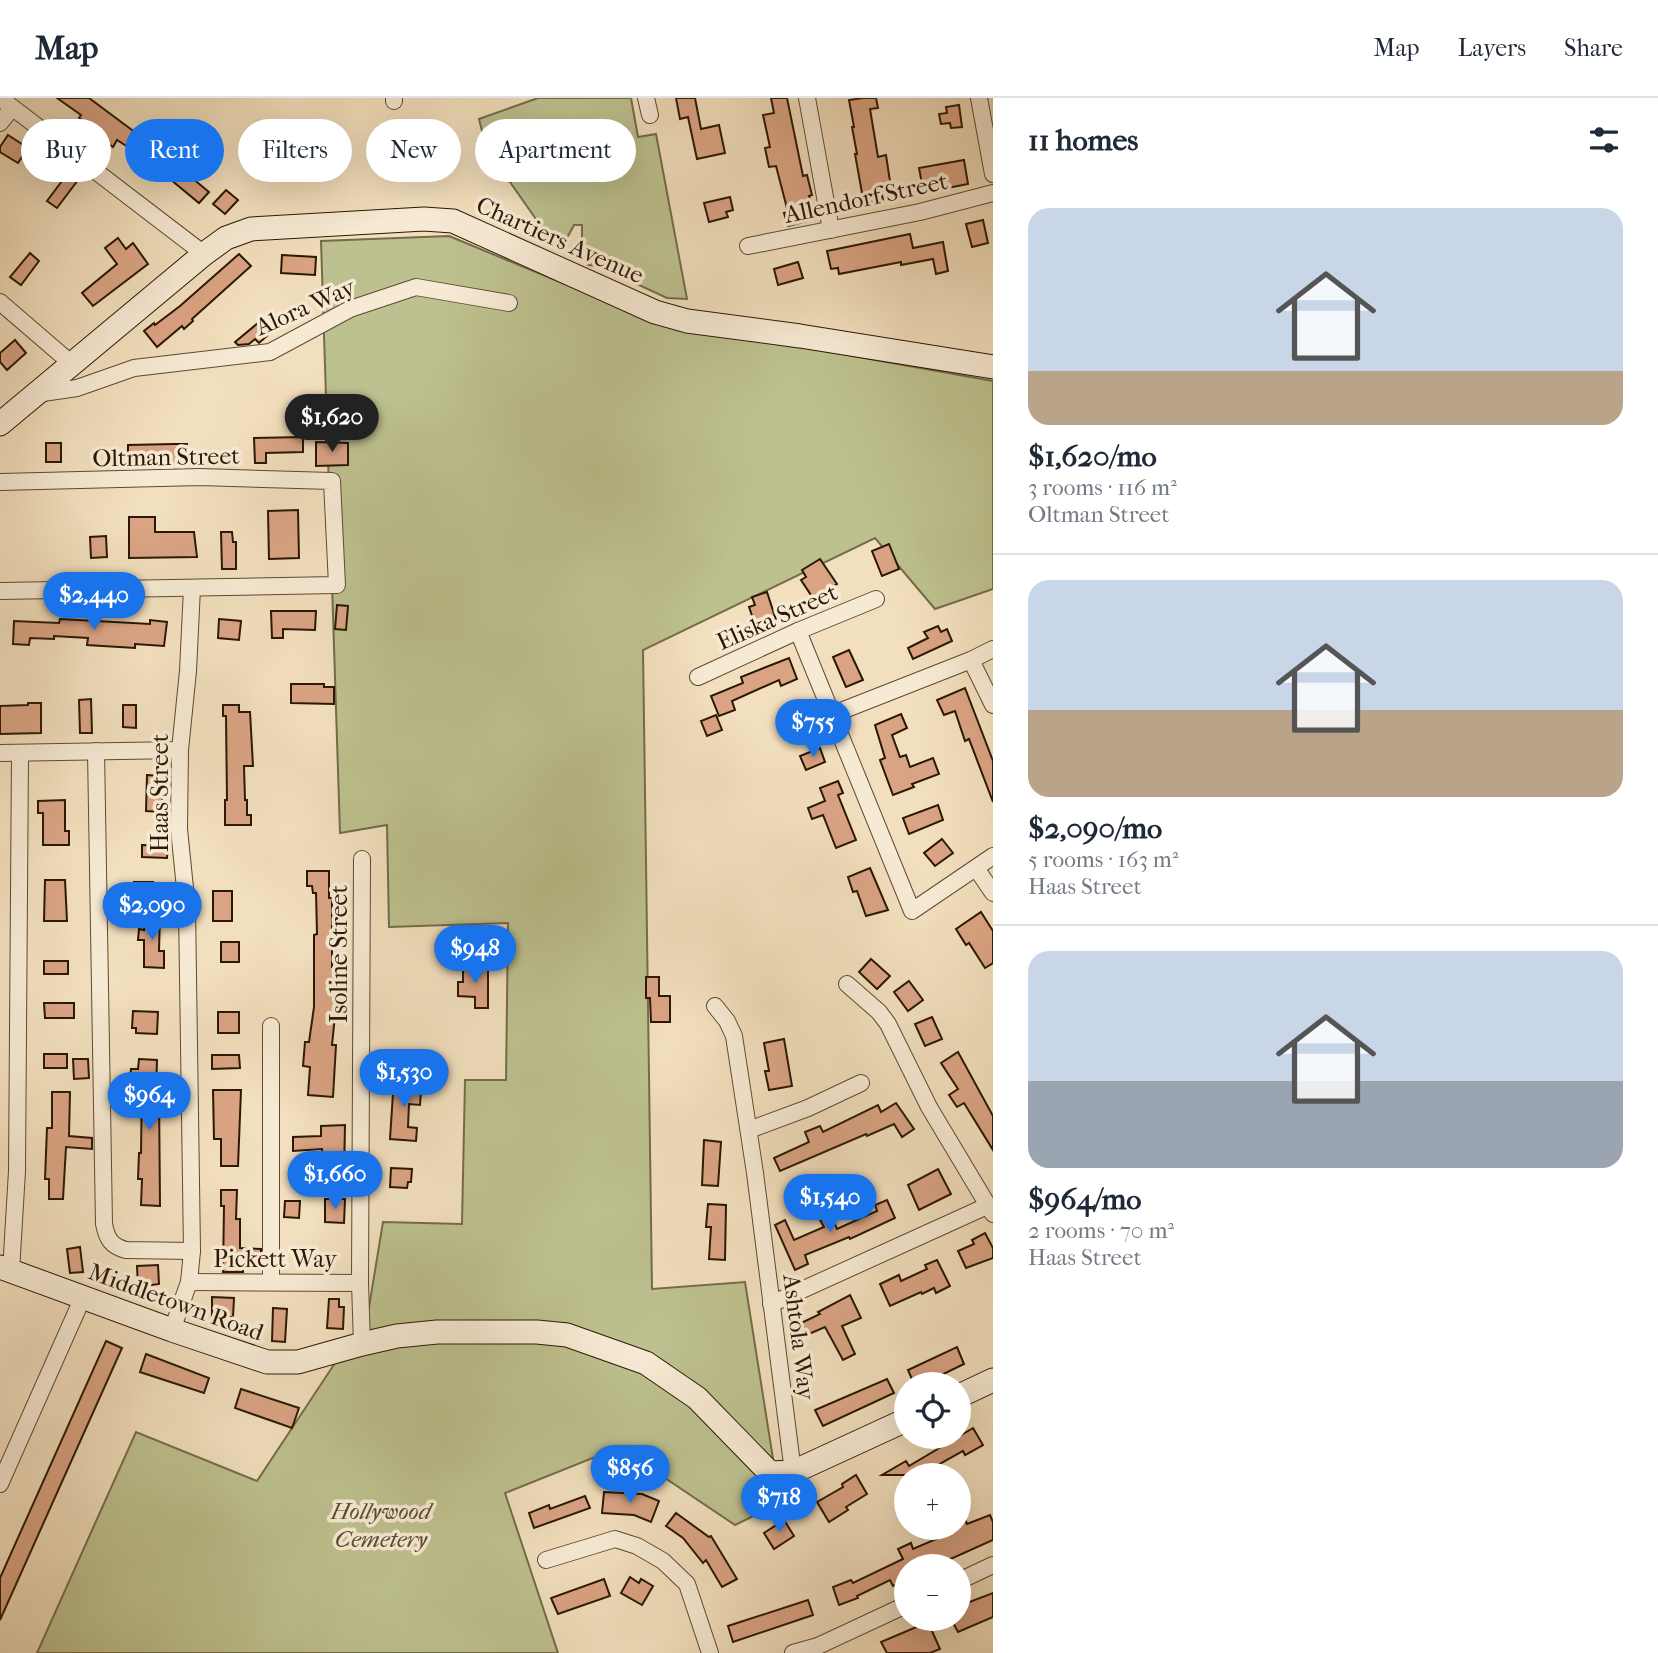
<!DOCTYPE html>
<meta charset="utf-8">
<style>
body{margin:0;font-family:"IM FELL French Canon",serif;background:#f6f6f7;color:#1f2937;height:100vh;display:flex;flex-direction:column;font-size:26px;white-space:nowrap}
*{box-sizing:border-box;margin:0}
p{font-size:23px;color:#747a83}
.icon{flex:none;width:38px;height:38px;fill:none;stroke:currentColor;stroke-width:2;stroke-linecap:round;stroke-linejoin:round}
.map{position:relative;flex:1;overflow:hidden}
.drawer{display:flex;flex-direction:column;background:#fff;width:665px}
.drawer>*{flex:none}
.banner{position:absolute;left:21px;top:21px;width:665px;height:63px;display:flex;gap:14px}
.fabs{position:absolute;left:894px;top:1274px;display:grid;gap:14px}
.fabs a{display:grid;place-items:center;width:77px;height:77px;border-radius:50%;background:#fff;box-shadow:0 7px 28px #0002;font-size:35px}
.price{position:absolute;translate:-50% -60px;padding:0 16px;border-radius:24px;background:#1a73e8;color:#fff;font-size:23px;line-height:46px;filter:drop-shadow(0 2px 4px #0008)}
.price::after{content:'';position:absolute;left:50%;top:42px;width:21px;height:16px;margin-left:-10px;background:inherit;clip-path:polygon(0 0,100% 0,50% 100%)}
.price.active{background:#222;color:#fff}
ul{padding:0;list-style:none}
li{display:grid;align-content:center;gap:14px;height:371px;padding:0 35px}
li+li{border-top:2px solid #e0e1e3}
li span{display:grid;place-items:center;height:217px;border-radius:21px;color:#555}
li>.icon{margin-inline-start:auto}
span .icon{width:126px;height:126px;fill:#fffc;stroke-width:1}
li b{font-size:30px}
h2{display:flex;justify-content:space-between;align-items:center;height:84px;padding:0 35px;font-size:30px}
.pill{padding:0 24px;border-radius:32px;background:#fff;box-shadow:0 7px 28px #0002;font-size:24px;line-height:63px}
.pill.active{background:#1a73e8;color:#fff}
header{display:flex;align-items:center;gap:42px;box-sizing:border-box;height:98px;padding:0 35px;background:#fff;border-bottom:2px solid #e0e1e3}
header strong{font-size:33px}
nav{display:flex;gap:38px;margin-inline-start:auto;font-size:24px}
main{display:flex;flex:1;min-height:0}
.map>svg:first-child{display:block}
.green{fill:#bdc18f;stroke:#746c4a;stroke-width:2}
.building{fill:#daa484;stroke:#2b1804;stroke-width:2}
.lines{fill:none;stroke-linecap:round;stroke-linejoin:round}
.street-casing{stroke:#5d4a32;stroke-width:18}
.secondary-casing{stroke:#2b1804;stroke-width:25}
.street{stroke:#f7ead4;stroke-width:16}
.secondary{stroke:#f7ead4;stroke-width:23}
.labels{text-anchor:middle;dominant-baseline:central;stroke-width:7;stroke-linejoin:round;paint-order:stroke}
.street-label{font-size:24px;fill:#2b1804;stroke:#f7ead4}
.park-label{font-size:24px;font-style:italic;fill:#574b2e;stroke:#f7ead4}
</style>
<header>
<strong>Map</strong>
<nav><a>Map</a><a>Layers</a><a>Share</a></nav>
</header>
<main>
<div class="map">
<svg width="993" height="1555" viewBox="0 0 993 1555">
<rect width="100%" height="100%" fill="#f2dfbd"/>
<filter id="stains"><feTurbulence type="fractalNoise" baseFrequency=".00286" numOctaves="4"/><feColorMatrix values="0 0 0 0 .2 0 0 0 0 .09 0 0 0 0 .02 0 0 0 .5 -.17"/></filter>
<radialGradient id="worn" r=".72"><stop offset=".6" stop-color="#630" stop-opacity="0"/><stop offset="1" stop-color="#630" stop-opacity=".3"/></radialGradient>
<g class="green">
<path d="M538,0H631L638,39L656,36L687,201L667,200L598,168L588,167L582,149V127H574L567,140L554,147L510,84L493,77L479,21Z"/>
<path d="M449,138L651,222L993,283V491L935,511L875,440L643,552L652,1191L745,1184L780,1405L735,1427L653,1372L595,1359L505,1395L558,1555H37L136,1334L257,1383L335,1265L361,1258L383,1124L462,1126L465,982H506L508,825L389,829L387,727L340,735L321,143Z"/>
</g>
<g class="building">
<path d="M57,0H89L140,38L131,51L117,42L113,49L98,38L100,35L79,20L81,17Z"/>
<path d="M676,0H695L701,31L719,27L725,55L697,61L688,19L680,21Z"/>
<path d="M771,0H787L803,78L807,77L812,97L809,98L815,121L788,128L784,115L788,114L776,68L769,69L765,50L770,49L763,17L774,15Z"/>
<path d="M863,0H876L878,10L870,11L878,59L886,57L891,90L881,92L883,102L868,105L866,95H862L855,56H857L852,29H854L849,2Z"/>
<path d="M959,7L962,29L951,30L950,25L941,26L939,16L947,15L946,9Z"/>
<path d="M8,37L28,50L18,65L0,54V49Z"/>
<path d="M163,56L209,94L199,105L153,67Z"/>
<path d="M964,62L968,86L942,91L941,83L922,86L919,70Z"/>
<path d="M68,75L78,82L57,110L47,103Z"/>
<path d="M226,92L238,102L225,116L213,106Z"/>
<path d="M730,99L733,112L726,114L728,119L709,124L704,105Z"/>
<path d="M983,122L988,145L972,149L966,126Z"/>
<path d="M910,136L913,150L943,144L948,173L936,176L933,161L901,167V164L839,176L838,170L831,171L827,153Z"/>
<path d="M118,140L126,151L133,145L148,166L93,208L82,195L117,166L105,150Z"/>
<path d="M30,155L39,163L21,187L10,179Z"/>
<path d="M239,156L251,168L192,221L193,223L184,231L182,228L157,249L144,233L154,225L155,227L180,208Z"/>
<path d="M282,157L316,159L315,177L281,175Z"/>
<path d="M798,164L803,180L778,187L774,171Z"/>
<path d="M258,225L268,237L259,245L255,241L249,246L238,247L235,244Z"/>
<path d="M15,242L26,255L7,272L0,264V255Z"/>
<path d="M303,339V354L266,355V365H255L254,340Z"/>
<path d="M316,344L348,345V367L316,368Z"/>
<rect x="46" y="345" width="15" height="19"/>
<path d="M175,346H187V366L140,365L128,367V347Z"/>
<path d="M298,412L299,460L269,461L268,413Z"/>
<path d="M129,419H155V434H194L197,459L129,460Z"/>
<path d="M221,434H232L233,444H236V471H222Z"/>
<path d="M106,438L107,459L91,460L90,439Z"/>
<path d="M889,446L899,471L882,478L872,453Z"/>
<path d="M820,461L837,486L829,491L831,494L822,501L819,496L813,500L801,482L806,479L802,472Z"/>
<path d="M767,494L776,522L756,529L749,509L755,507L752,499Z"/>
<path d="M337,507L348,508L346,532L335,531Z"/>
<path d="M271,513H316L315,532L283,531V540H272Z"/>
<path d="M60,521L150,526V522L167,524L164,548L135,546V550L87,547L88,540L54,538V541L30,540L29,547L13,546L14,523L59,525Z"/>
<path d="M219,521L241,523L239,542L218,540Z"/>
<path d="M938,528L941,534L947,531L952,543L913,561L908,550L928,540L924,534Z"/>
<path d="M849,552L863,582L846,589L833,559Z"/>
<path d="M789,560L797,581L781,588L779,582L732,603L735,612L719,618L711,598L743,585L741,579Z"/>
<path d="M291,586H324V589H334V606L291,605Z"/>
<path d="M965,590L993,663V704L969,641L965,643L955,613L944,617L937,602Z"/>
<path d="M91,601L92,635H80L79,602Z"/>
<path d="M28,605H41V635L0,636V608L28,607Z"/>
<path d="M123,607H136V630L123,629Z"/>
<path d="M223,607H239V614H250L253,668H244L245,702H247V717H251V727H225V702H227L226,618H223Z"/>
<path d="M901,616L907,630L892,637L900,659L906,657L910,669L933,660L939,676L912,686L914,689L893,697L880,662L885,660L875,627Z"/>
<path d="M716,617L722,632L707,638L701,623Z"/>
<path d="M820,650L825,664L806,672L800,658Z"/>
<path d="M147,677L163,678L162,714L146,713Z"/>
<path d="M838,683L843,695L838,697L856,742L836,750L823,717L812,721L808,710L825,703L820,690Z"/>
<path d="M65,702V733H69V747H43V715H38V703Z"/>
<path d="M938,707L943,722L909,736L903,720Z"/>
<path d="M942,741L953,755L935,768L924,755Z"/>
<path d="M142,747L168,748L167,760L142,759Z"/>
<path d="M870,770L888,812L866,818L857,793L853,794L848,779Z"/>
<path d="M307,773H329V800H332V869H336L337,898L332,947H336L333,999L308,997L310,969L303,968L305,944H309L314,909V837L317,836L316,795H313L312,788H307Z"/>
<path d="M45,782H65L67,823H44Z"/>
<path d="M134,784H153L152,810L133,809Z"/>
<rect x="213" y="793" width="19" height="30"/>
<path d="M981,814L993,833V865L985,870L969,845L966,847L956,831Z"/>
<path d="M144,816L160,817L159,853H164V870L144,869V842H138L139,831L144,832Z"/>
<rect x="221" y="844" width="18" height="20"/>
<path d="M871,861L890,878L877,891L859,874Z"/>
<rect x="44" y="863" width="24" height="13"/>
<path d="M463,867L488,868V910H475V899L458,898V884H463Z"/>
<path d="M646,879H659V898H670V924H651L650,900H646Z"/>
<path d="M909,883L923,902L908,913L894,894Z"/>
<path d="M44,905H74V920H45Z"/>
<path d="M133,913L158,914L157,936L136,935V930H132Z"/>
<rect x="218" y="914" width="21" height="21"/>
<path d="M932,919L942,941L925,948L915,926Z"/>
<path d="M784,941L792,988L769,992L765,973H769L764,945Z"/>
<path d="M958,954L993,1018V1052L964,1005L957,1009L949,997L958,991L941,965Z"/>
<rect x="44" y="956" width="23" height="14"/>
<path d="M212,957H239L240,970L212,971Z"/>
<path d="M73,961H88L89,980L74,981Z"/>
<path d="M139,961L157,962L156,995H159L160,1108L141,1107L142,1081H138L139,1055H141L142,986L130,985L131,971H138Z"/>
<path d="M394,980L417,981V993H421L420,1007L409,1006L408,1029L417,1030L416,1043L390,1041Z"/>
<path d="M213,992H241L238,1068H221V1041H214Z"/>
<path d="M52,994H70L69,1038L92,1040V1051L66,1049L63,1101H49V1081H45L47,1030H52Z"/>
<path d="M896,1005L914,1031L902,1039L894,1026L867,1038L866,1036L780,1073L774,1060L809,1044L805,1034L820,1028L823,1034L878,1007L881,1014Z"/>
<path d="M345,1027L344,1076H324L322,1051L293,1053V1039L321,1038V1028Z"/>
<path d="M704,1042L721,1044L718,1088L702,1087Z"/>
<path d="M391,1070L412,1071L411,1084H408L407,1090L390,1089Z"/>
<path d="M938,1071L951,1096L919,1112L908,1087Z"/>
<path d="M221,1092H237L236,1121H240V1150L261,1151V1165L243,1164V1174H223L224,1108H221Z"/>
<path d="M325,1101H345L344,1125L325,1124Z"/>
<path d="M887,1102L895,1120L850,1141L849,1139L805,1157L808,1166L795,1172L775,1127L785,1122L794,1142L824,1129L820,1122L831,1117L837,1131L877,1113L875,1107Z"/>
<path d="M285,1103H300L299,1120L284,1119Z"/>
<path d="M708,1106L726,1107L725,1162L709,1161L711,1129H706Z"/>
<path d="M985,1135L993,1150V1160L966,1170L958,1153L974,1146L972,1142Z"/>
<path d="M80,1149L83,1174L70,1175L67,1151Z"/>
<path d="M937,1162L950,1188L936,1195L934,1190L922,1196L921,1194L890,1208L880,1186L899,1177L901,1183L927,1171L925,1167Z"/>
<path d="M158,1167L159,1186L138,1189L137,1168Z"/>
<path d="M850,1197L861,1220L842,1228L855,1256L843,1262L825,1229L802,1239L797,1227L820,1216L818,1214Z"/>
<path d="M212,1199L234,1200L233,1219L212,1218Z"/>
<path d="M329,1201H339V1209H344L343,1231L327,1230Z"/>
<path d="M273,1210L287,1211L285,1244L272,1243Z"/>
<path d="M106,1243L122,1250L0,1522V1480Z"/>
<path d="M957,1249L964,1266L923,1286H914L908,1272Z"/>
<path d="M146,1256L209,1280L204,1295L140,1274Z"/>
<path d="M887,1281L894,1295L823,1328L815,1312Z"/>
<path d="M241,1291L299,1310L292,1330L235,1310Z"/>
<path d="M973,1330L983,1347L965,1357L963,1353L920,1377H882L906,1363L909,1368Z"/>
<path d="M856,1377L867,1396L846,1409L848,1412L829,1424L817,1404L843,1389L842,1386Z"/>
<path d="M604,1394L642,1396L659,1403L651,1424L634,1417L602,1415Z"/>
<path d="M585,1398L590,1410L534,1430L529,1415L549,1407L550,1411Z"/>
<path d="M959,1408L967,1426L990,1417L993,1424V1442L935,1468H906V1482L893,1488L890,1482L857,1498L858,1500L839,1507L833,1489L851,1482L853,1485L903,1461L898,1451L911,1445L913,1451L955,1433L954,1430H959Z"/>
<path d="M676,1415L709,1439L711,1438L737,1481L722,1489L706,1462L703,1465L683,1440L666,1428Z"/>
<path d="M784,1422L794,1438L774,1451L764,1435Z"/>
<path d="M630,1479L639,1485L641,1481L653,1488L642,1507L621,1495Z"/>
<path d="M604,1481L610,1498L558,1516L551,1500Z"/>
<path d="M993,1495V1519L958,1534L951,1521H959V1508Z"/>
<path d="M808,1502L813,1517L733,1544L728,1528Z"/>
<path d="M928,1524L940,1551L930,1555H887L881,1544Z"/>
</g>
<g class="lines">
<defs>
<g id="street">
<path d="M0,0L204,156"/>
<path d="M394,0V3"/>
<path d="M646,0L650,17"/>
<path d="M807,0L831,132"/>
<path d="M979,0L993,76"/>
<path d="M0,25L12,10"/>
<path d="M748,148L920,114L993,95"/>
<path d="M0,204L72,266"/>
<path d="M36,296L77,290L134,270L270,254L350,211L416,189L509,205"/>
<path d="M0,384L200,379L332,383L337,487L0,493"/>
<path d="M798,533L912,813L993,758"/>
<path d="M971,562L993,607"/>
<path d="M698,579L798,533L876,501"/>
<path d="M831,617L971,562L993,551"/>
<path d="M96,653L104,1126C107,1141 111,1148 126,1152L192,1153"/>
<path d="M0,655L180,652"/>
<path d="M362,761L360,1185L362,1246"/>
<path d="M976,770L993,795"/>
<path d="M847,886L879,914L888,926L929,1009L993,1116"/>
<path d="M715,908L727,923L734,938L755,1075L793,1374"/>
<path d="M271,928V1183"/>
<path d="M749,1032L808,1010L861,985"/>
<path d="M11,1173L17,1073L20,655"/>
<path d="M189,1184L360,1185"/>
<path d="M771,1206L987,1108"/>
<path d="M172,1232L189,1184L192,1153L187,810L179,731L180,652L188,573L192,490"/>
<path d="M0,1386L83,1199"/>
<path d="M546,1462L615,1441L637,1448L663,1463L687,1486L710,1555"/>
<path d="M959,1483L993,1467"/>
<path d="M793,1555L818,1548L906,1507"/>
</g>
<g id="secondary">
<path d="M0,326L204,156L226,140L251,131L424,121L453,123L655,214L687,223L800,238L993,269"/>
<path d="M0,1169L172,1232L267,1264H298L362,1246L397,1238L437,1234H537L567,1237L646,1265L697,1300L770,1375L793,1374L906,1322"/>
<path d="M959,1298L993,1282"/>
</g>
</defs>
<use href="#street" class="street-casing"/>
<use href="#secondary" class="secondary-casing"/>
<use href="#street" class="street"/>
<use href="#secondary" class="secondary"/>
</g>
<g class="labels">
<g class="street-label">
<text transform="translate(866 100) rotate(-12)">Allendorf Street</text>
<text transform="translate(560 142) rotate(24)">Chartiers Avenue</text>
<text transform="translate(305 209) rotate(-24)">Alora Way</text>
<text transform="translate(166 359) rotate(-1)">Oltman Street</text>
<text transform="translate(777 519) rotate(-24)">Eliska Street</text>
<text transform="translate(160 695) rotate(-90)">Haas Street</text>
<text transform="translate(339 856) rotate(-90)">Isoline Street</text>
<text x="275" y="1161">Pickett Way</text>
<text transform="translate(176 1204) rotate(20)">Middletown Road</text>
<text transform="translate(799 1239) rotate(83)">Ashtola Way</text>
</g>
<g class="park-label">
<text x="381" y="1413">Hollywood<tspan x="381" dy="28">Cemetery</tspan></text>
</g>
</g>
<rect width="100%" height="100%" filter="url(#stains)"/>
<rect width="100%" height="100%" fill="url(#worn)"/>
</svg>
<div class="fabs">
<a><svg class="icon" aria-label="locate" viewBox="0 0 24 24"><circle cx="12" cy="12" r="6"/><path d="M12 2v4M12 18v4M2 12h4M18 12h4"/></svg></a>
<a>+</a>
<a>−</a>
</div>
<b class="price active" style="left:332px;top:356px">$1,620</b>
<b class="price" style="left:94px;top:534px">$2,440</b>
<b class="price" style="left:813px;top:661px">$755</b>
<b class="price" style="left:152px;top:844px">$2,090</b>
<b class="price" style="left:475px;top:887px">$948</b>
<b class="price" style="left:404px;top:1011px">$1,530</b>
<b class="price" style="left:149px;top:1034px">$964</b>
<b class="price" style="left:335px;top:1113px">$1,660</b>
<b class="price" style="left:830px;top:1136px">$1,540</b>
<b class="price" style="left:630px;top:1407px">$856</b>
<b class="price" style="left:779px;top:1436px">$718</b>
<div class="banner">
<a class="pill">Buy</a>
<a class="pill active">Rent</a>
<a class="pill">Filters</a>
<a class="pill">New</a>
<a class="pill">Apartment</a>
</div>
</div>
<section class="drawer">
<h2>11 homes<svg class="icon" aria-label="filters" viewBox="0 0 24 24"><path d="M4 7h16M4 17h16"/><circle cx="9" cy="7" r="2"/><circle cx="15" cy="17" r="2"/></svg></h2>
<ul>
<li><span style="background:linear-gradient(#c9d6e8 75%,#b9a48a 0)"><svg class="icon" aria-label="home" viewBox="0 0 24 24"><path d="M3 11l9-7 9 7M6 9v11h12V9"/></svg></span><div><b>$1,620/mo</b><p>3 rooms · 116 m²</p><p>Oltman Street</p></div></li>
<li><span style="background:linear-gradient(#c9d6e8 60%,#b9a48a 0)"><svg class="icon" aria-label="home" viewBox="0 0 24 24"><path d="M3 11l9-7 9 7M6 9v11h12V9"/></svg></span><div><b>$2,090/mo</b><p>5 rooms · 163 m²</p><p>Haas Street</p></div></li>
<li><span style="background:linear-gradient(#c9d6e8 60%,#9aa5b1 0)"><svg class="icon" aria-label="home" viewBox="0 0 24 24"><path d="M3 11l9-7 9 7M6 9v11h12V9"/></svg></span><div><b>$964/mo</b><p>2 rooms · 70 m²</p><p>Haas Street</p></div></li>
</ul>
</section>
</main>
